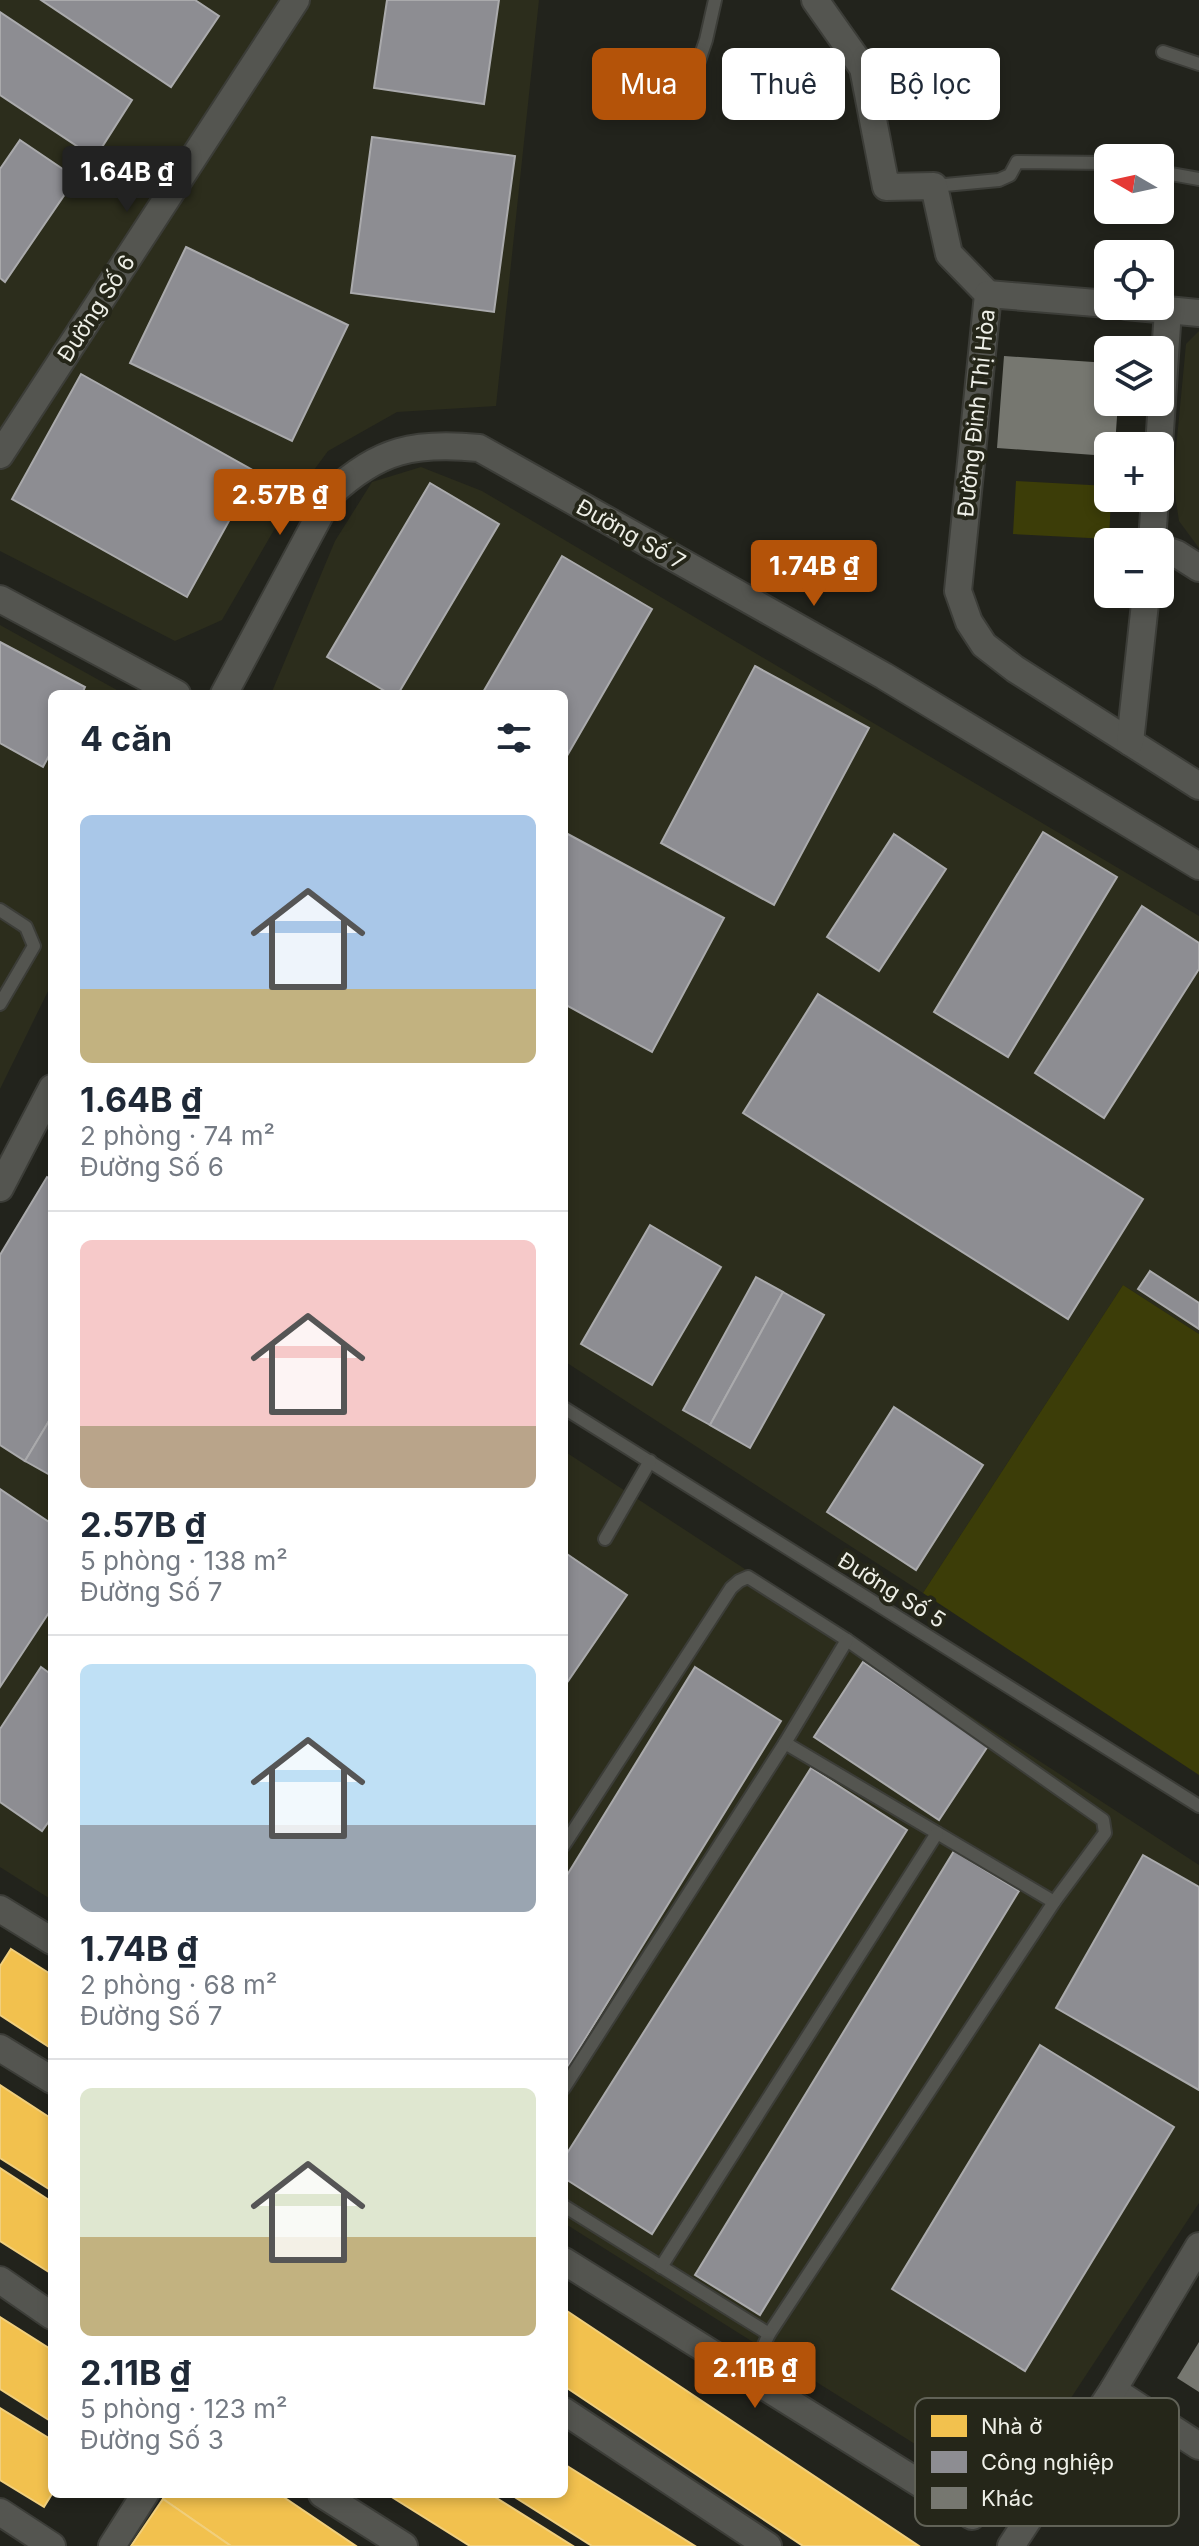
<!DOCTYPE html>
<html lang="vi">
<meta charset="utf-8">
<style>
body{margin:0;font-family:Inter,sans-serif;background:#f6f6f7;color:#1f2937;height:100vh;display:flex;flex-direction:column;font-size:30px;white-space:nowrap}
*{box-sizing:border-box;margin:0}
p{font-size:26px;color:#747a83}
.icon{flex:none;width:44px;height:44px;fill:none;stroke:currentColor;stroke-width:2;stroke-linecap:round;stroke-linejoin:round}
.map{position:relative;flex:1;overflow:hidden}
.side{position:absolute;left:48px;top:690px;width:520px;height:1808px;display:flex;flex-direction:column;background:#fff;border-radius:12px;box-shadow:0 4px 12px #0003}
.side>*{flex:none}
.banner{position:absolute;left:592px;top:48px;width:486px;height:72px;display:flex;gap:16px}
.needle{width:52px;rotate:279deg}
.controls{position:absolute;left:1094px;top:144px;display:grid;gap:16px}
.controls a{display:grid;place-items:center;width:80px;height:80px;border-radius:12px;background:#fff;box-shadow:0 4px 12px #0003;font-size:40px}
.price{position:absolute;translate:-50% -68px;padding:0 18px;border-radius:8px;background:#b45309;color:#fff;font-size:26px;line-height:52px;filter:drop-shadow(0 2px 4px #0008)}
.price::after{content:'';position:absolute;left:50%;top:48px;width:24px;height:18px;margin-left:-12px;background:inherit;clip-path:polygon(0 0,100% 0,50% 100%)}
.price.active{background:#222;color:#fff}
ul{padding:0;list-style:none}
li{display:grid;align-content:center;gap:16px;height:424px;padding:0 32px}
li+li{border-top:2px solid #e0e1e3}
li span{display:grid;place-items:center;height:248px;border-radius:12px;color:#555}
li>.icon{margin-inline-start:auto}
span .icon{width:144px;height:144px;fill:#fffc;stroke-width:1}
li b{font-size:34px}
h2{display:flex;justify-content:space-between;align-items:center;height:96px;padding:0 32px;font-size:34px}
.tag{padding:0 28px;border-radius:12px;background:#fff;box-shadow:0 4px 12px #0003;font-size:28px;line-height:72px}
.tag.active{background:#b45309;color:#fff}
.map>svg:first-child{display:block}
.built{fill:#2c2d1c}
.green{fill:#3c3d08}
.homes{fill:#f2c14e;stroke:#f1cf7c;stroke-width:2}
.industry{fill:#8d8d92;stroke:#aaaaac;stroke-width:2}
.building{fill:#767770}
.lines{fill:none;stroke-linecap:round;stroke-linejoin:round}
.service-casing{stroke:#3c3d38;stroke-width:16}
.minor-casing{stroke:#3c3d38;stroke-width:30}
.service{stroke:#545550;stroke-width:12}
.minor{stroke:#545550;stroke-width:26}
.labels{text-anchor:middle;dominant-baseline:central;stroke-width:8;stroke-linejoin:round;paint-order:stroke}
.street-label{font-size:22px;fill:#eeefe7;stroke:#252619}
.key{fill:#252619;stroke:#616257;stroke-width:2}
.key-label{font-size:22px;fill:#eeefe7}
</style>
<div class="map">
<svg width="1199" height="2546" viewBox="0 0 1199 2546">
<rect width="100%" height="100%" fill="#22231c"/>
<g class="built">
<path d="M0,0H539L496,406L397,412L328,451L289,504L222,620L175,641L0,551Z"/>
<path d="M1199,331V548L1179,521L1173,481L1186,344Z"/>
<path d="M421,467L482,491L1199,916V1334L1123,1285L923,1593L564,1361V694H271L335,541L372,482Z"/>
<path d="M0,625L124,694H52V983L0,1089Z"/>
<path d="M52,1186V1900L0,1867V1280Z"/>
<path d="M564,1451L1199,1865V2203L1004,2500L564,2223Z"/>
</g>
<g class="green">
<path d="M1016,481L1108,486V498H1111L1109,539L1013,534Z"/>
<path d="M1123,1285L1199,1334V1775L923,1593Z"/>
</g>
<g class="homes">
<path d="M11,1949L52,1975V2049L0,2015V1966Z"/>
<path d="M0,2085L52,2119V2191L0,2158Z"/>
<path d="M0,2168L52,2202V2274L0,2241Z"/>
<path d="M564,2309L919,2546H803L564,2386Z"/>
<path d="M0,2317L52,2350V2422L0,2389Z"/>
<path d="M0,2408L52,2440V2494L44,2507L0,2480Z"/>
<path d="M564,2464L695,2546H592L510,2494H564Z"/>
<path d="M166,2494H279L356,2546H231L163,2499Z"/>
<path d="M387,2494H490L573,2546H470Z"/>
<path d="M163,2499L231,2546H131Z"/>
</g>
<g class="industry">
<path d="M41,0H195L219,16L171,87Z"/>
<path d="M387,0H499L484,104L374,88Z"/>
<path d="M0,12L132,100L95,158L0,95Z"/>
<path d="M372,137L515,156L494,312L351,293Z"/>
<path d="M20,140L76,178L5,282L0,278V169Z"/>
<path d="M186,247L348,325L292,441L130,363Z"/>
<path d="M81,374L256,472L187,597L12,499Z"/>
<path d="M430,483L499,524L398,694H390L327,657Z"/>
<path d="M562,556L652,609L564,761V694H482Z"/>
<path d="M0,642L85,687L82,694H52V750L43,767L0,743Z"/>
<path d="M755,666L869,728L774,905L661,843Z"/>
<path d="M564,832L724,918L652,1052L564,1004Z"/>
<path d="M1043,832L1117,877L1008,1057L934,1012Z"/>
<path d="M894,834L946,869L879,971L827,937Z"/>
<path d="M1142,906L1199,943V969L1104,1118L1035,1073Z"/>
<path d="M818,994L1143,1199L1068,1319L743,1113Z"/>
<path d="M47,1177L52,1180V1416L25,1461L0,1445V1255Z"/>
<path d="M650,1225L721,1267L652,1385L581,1344Z"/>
<path d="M1150,1271L1199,1303V1329L1138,1289Z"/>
<path d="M756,1277L783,1292L710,1425L683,1410Z"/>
<path d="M783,1292L824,1315L750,1448L710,1425Z"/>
<path d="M894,1407L983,1465L916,1570L827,1512Z"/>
<path d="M52,1416V1476L25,1461Z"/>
<path d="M0,1489L52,1524V1608L0,1687Z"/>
<path d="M564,1552L627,1595L564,1687Z"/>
<path d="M863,1662L988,1746L939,1820L814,1737Z"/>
<path d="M41,1667L52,1675V1817L42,1831L0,1802V1729Z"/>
<path d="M695,1667L781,1721L564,2073V1880Z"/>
<path d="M811,1768L907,1830L652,2234L564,2178V2158Z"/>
<path d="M954,1851L1019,1891L760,2315L695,2275Z"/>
<path d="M1143,1855L1199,1887V2090L1056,2008Z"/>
<path d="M1040,2045L1174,2127L1025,2371L892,2289Z"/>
</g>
<g class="building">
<path d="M1004,356L1108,363V402H1118L1115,446H1108V456L997,448Z"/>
<path d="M1199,2342V2392L1177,2378Z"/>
</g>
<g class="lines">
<defs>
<g id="service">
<path d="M1163,52L1199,64"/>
<path d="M686,99L706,40L715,0"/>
<path d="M1160,172L1199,179"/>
<path d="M934,186L999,180L1010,175L1017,162L1108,163"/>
<path d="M0,910L26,927L34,946L0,1004"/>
<path d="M564,1408L1199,1806"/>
<path d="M605,1539L650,1461"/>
<path d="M785,1743L1054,1902"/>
<path d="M564,1845L731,1588L739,1581L748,1577L847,1640L1103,1820L1105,1833L1054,1902L769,2334L749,2377"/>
<path d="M564,2088L785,1743L847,1640"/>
<path d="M564,2206L769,2334"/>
<path d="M661,2267L937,1833"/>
</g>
<g id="minor">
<path d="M815,0L863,68L886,187L934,186L949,254L988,294L958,591L969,622L984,645L1015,669L1199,786"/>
<path d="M988,294L1108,304"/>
<path d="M1126,306L1199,313"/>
<path d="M1159,446L1168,310"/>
<path d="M0,455L296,0"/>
<path d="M1152,542L1155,498"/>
<path d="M1160,548L1177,554L1199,568"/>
<path d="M0,599L177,694"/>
<path d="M224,694L331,494C379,449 415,442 479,448L884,676L1199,866"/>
<path d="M1130,742L1146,594"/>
<path d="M0,1188L52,1088"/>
<path d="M0,1909L52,1941"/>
<path d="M0,2048L52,2080"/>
<path d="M564,2261L972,2516"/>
<path d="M0,2280L52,2316"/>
<path d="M1113,2390L1199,2446"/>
<path d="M564,2411L768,2546"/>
<path d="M322,2494L404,2546"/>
<path d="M0,2512L52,2546"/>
<path d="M112,2546L145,2494"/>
<path d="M1011,2546L1113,2390L1199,2246"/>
</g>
</defs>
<use href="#service" class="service-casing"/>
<use href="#minor" class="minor-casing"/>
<use href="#service" class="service"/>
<use href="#minor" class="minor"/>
</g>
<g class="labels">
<g class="street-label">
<text transform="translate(96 308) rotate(-57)">Đường Số 6</text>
<text transform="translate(976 413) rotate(-84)">Đường Đinh Thị Hòa</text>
<text transform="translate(631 534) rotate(29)">Đường Số 7</text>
<text transform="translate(892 1590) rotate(32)">Đường Số 5</text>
</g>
</g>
<rect x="915" y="2398" width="264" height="128" rx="12" class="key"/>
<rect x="931" y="2415" width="36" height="22" fill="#f2c14e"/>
<rect x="931" y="2451" width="36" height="22" fill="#8d8d92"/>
<rect x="931" y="2487" width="36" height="22" fill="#767770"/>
<g class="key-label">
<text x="981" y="2434">Nhà ở</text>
<text x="981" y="2470">Công nghiệp</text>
<text x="981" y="2506">Khác</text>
</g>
</svg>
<div class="controls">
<a><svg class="needle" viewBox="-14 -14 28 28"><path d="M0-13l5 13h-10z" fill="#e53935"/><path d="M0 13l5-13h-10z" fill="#747a83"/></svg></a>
<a><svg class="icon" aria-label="locate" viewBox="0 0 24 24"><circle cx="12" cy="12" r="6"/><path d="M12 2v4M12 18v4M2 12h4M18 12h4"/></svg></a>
<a><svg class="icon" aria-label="layers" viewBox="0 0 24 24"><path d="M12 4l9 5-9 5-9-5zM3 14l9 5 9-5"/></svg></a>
<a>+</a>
<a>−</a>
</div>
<b class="price active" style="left:127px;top:214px">1.64B ₫</b>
<b class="price" style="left:280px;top:537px">2.57B ₫</b>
<b class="price" style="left:814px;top:608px">1.74B ₫</b>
<b class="price" style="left:755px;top:2410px">2.11B ₫</b>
<div class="banner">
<a class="tag active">Mua</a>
<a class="tag">Thuê</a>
<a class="tag">Bộ lọc</a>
</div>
<section class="side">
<h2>4 căn<svg class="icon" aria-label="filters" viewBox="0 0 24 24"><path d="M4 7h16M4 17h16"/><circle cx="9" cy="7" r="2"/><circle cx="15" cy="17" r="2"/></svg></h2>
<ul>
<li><span style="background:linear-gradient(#a9c7e8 70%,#c2b280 0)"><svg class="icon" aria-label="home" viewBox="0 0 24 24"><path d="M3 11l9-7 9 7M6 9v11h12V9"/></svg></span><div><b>1.64B ₫</b><p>2 phòng · 74 m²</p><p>Đường Số 6</p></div></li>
<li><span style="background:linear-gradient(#f6c9c9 75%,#b9a48a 0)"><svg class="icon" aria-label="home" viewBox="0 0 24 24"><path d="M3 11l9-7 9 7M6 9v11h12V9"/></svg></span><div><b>2.57B ₫</b><p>5 phòng · 138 m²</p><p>Đường Số 7</p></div></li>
<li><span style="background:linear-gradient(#bfe0f5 65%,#9aa5b1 0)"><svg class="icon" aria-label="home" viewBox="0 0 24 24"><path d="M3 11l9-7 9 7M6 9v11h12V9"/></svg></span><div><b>1.74B ₫</b><p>2 phòng · 68 m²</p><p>Đường Số 7</p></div></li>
<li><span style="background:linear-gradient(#dfe7d0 60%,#c2b280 0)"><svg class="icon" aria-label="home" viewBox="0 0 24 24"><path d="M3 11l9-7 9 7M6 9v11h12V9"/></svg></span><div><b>2.11B ₫</b><p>5 phòng · 123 m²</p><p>Đường Số 3</p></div></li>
</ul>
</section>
</div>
